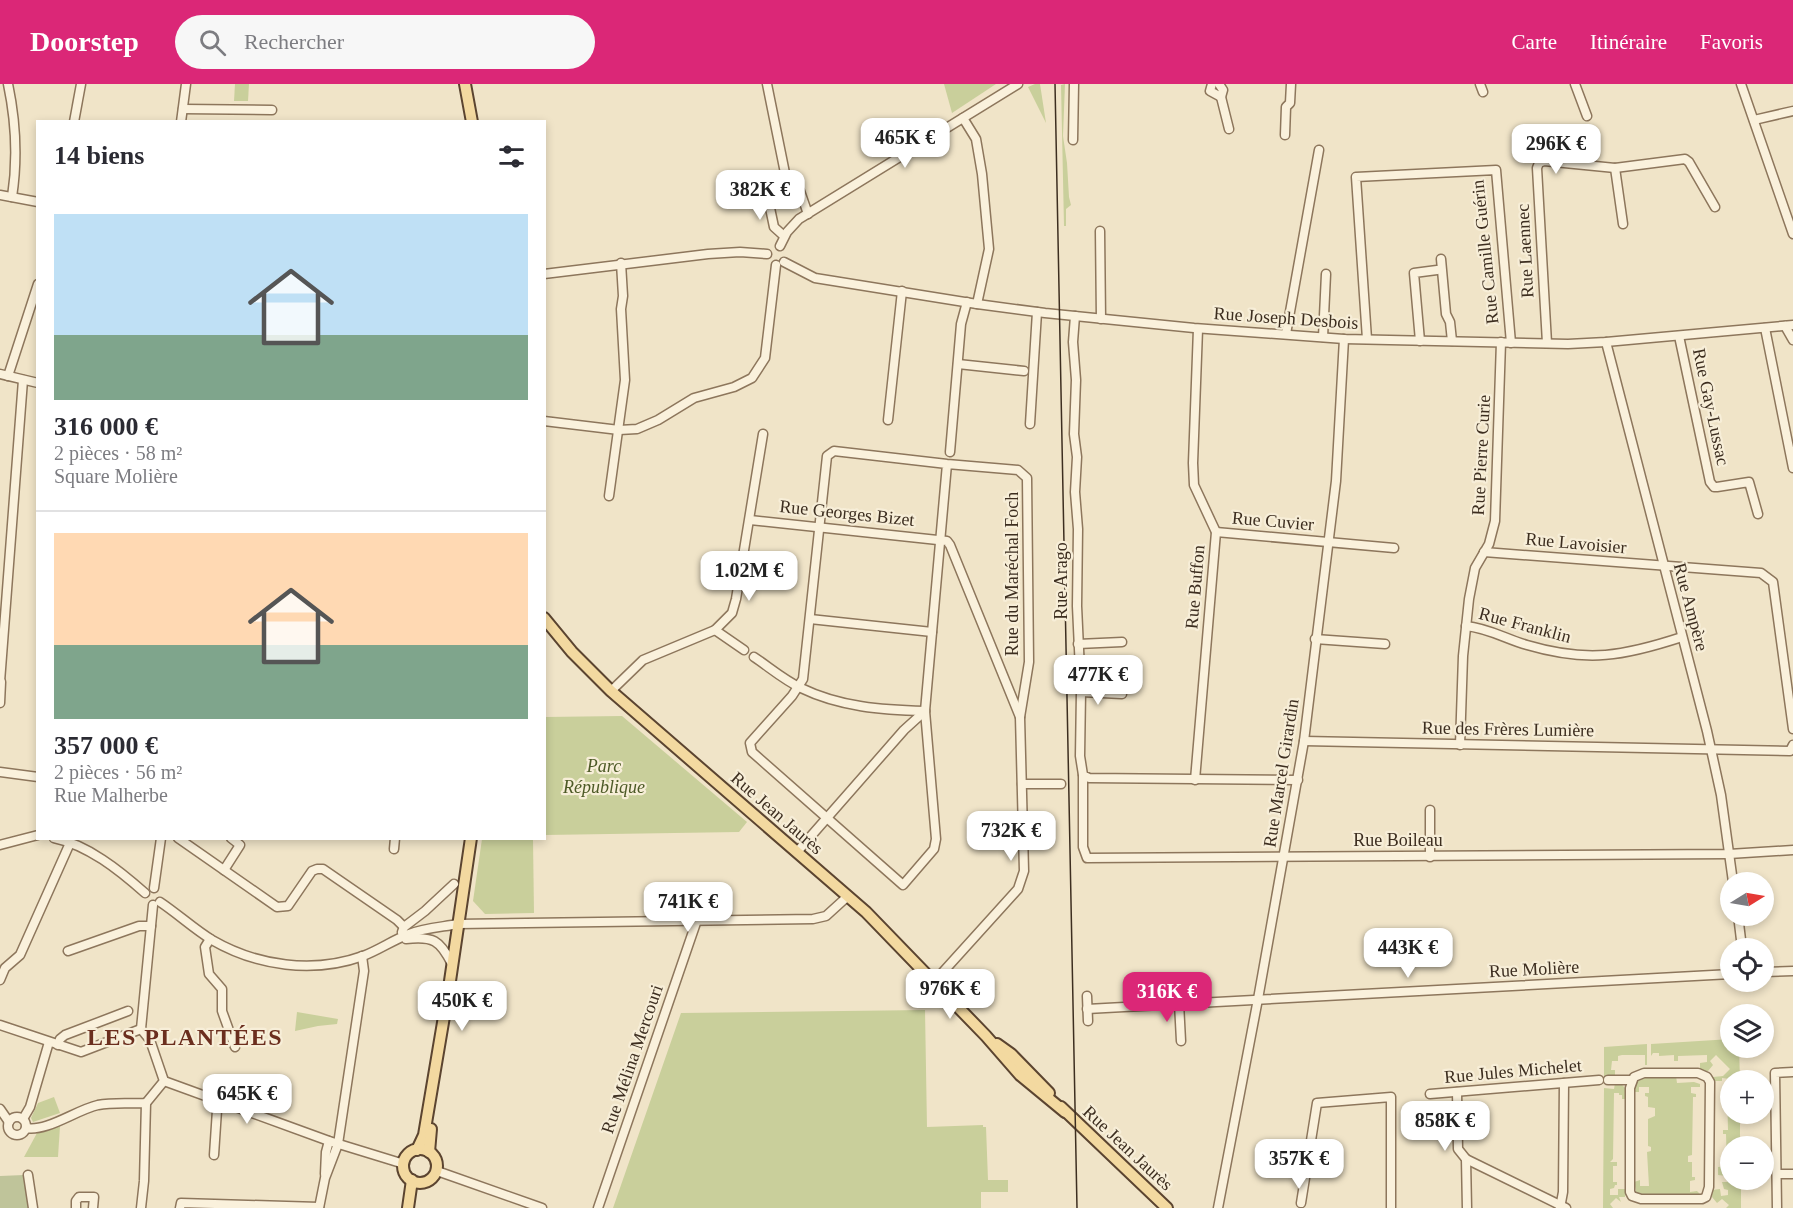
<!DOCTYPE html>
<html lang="fr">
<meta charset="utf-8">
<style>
body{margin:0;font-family:Georgia,serif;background:#f7f7f7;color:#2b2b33;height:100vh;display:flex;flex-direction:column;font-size:22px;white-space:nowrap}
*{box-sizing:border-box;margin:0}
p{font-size:20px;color:#7c7c81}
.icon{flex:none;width:33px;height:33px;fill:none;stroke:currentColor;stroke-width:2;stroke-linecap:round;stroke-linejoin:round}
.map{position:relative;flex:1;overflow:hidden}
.drawer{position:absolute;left:36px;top:36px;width:510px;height:720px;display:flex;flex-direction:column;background:#fff;border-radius:0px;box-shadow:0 3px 9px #0003}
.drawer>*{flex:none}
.needle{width:39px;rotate:79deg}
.tools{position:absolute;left:1720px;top:788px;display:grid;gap:12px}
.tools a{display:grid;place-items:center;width:54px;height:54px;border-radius:50%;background:#fff;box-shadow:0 3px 9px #0003;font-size:30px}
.price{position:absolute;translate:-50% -51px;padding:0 14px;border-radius:12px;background:#fff;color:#222;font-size:20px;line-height:39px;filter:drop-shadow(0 2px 3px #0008)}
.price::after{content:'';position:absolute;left:50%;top:36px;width:18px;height:14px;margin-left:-9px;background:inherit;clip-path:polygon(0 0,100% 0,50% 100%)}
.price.current{background:#db2777;color:#fff}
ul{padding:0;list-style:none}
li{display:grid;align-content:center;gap:12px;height:318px;padding:0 18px}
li+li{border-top:2px solid #e1e1e2}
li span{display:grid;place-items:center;height:186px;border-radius:0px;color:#555}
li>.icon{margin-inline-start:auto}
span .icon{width:108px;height:108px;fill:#fffc;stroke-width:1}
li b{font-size:26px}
h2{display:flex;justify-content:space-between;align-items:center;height:72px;padding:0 18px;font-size:26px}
header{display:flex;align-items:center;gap:36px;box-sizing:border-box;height:84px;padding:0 30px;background:#db2777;color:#fff}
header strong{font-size:28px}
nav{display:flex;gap:33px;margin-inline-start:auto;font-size:21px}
.search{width:420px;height:54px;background:#f7f7f7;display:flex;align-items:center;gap:15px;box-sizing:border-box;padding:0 21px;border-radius:33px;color:#7c7c81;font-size:22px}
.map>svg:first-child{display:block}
.green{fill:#c9cf9b}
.cemetery{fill:#bfc49a}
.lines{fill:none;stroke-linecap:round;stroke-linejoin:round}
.minor-casing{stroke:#8d765c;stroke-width:11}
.major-casing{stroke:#5b4430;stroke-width:14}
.minor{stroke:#faf1dc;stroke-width:8}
.major{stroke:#f3d9a0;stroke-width:10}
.tram{stroke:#3d2e20;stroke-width:1.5}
.labels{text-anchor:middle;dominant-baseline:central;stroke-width:4.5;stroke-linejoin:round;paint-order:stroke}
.street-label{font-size:18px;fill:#3d2e20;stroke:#f7eed8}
.park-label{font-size:18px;font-style:italic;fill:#4d5a26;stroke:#f7eed8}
.district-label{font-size:24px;font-weight:bold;letter-spacing:1.5px;fill:#6b2e1e;stroke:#f7eed8}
</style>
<header>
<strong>Doorstep</strong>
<div class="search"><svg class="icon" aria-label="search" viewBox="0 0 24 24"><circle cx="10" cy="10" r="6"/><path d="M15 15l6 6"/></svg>Rechercher</div>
<nav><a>Carte</a><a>Itinéraire</a><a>Favoris</a></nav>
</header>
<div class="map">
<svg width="1793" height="1124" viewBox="0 0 1793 1124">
<rect width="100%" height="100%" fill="#f0e4c8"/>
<g class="green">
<path d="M235,0H249L248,17H234Z"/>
<path d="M944,0H996L952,29Z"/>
<path d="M1035,0H1040L1046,39L1028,3Z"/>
<path d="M1065,0L1063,52L1067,79L1069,113L1071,121L1066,125V142H1064L1061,1Z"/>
<path d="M622,632L747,738L739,748L545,751V633Z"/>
<path d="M482,755H533L534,829L485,830L473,817Z"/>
<path d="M925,926L927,1043L983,1041V1043H986L988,1096H1008V1108H981V1124H613L681,929Z"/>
<path d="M297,928L338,935L337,940L318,942L295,947Z"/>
<path d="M1731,955V963H1739L1740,996H1731V1029H1740V1062H1731V1095H1741V1124H1726L1729,1121L1722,1115L1717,1119L1712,1113V1106L1720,1105L1721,1112L1728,1111V1106L1724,1105L1722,1098H1727V1092L1718,1091V1083L1727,1082L1726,1050H1723V1046H1728L1727,1004H1730V995L1722,994V997H1713V993L1723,992L1730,985L1716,971L1710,977L1713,981L1708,987H1700V979L1707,978V971L1678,972V977H1674V971L1659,972V969H1653L1651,972V960Z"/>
<path d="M1647,960V981H1645V971H1622L1618,972V977H1612L1611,986H1615V993H1604V963Z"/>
<path d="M1645,992H1676L1677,999L1694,998L1700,1000V1003H1691V1009L1696,1010V1013H1693L1692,1071L1688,1072V1078H1692V1093H1695V1096L1690,1097V1108L1697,1107L1701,1111H1637L1634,1107H1636L1634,1098L1640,1096V1102H1649L1647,1068L1651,1067V1063L1648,1062V1035L1655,1032V1024L1648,1023V1013L1645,1012V1009H1649V1003H1639V1008H1634L1636,997Z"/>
<path d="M1615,999C1626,1000 1626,1006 1628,1015H1622V1011H1619V1009H1614L1613,1075L1610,1078H1617V1082H1613V1098H1617V1101H1615L1614,1104L1610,1105V1111H1618V1105H1626L1625,1113H1619L1621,1118L1616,1114L1610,1120L1613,1124H1603L1604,1004L1614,1005Z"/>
<path d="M54,1013L60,1029L33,1038L31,1034L38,1019Z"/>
<path d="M60,1042L58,1073H24L37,1049Z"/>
</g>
<path class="cemetery" d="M24,1091L29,1124H0V1092Z"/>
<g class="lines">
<defs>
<g id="minor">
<path d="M8,0C16,38 18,74 12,113"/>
<path d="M767,0L785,89L800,107L808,130"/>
<path d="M1212,0L1210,7L1221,13"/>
<path d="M1219,0L1223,6L1221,13L1229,45"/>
<path d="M1480,0L1483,8"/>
<path d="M1575,0L1587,32"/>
<path d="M1741,0L1793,150"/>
<path d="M183,25L272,26"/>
<path d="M963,34L976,55L982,90L989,165L977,220"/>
<path d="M1754,36L1793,27"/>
<path d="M74,38L81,0"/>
<path d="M181,38L186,0"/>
<path d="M1285,51L1286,23L1290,19L1291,0"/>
<path d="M1073,56L1074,0"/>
<path d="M1615,84L1623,140"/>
<path d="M766,105L774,143L784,152"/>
<path d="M0,111L38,118"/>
<path d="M1100,147L1101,235"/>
<path d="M780,162L787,148L799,135L1018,0"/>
<path d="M1441,175L1446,230L1450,238L1452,257"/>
<path d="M784,178L815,194L977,220L1045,229L1194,244L1344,255L1568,260L1606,258L1793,241"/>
<path d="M544,190L708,170L740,168L767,170"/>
<path d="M1075,232L1073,258L1076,296L1074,350L1077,373L1075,408L1078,445L1077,522L1081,608L1080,672L1083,691L1089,694L1298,696"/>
<path d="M1785,242L1793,256"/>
<path d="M1765,244L1793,384"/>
<path d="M1286,250L1319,66"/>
<path d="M1679,252L1710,398L1714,403H1717L1749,398L1758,430"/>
<path d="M1323,253L1326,190"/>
<path d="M1367,255L1356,93L1496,86L1511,259"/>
<path d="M1420,257L1414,189L1437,186"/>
<path d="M1606,258L1707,647L1721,711L1733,798"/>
<path d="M1547,259L1537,84L1539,79L1544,77L1615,84L1685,75L1689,78L1715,123"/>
<path d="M958,280L1024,287"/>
<path d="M0,290L38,299"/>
<path d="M8,292L38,200"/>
<path d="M888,336L902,207"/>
<path d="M544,337L619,346L637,345L658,336L694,314L734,303L752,294L765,274L776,181"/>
<path d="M1030,340L1037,228"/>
<path d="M950,368L961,240L967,218"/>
<path d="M947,380L925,627L936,755L934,765L903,801L752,668L750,659L792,612L803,595L827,372L834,367L947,380L1018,386L1027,394L1029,578L1020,633"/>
<path d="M609,412L625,296L621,225L623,212L621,179"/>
<path d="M750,436L947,457L950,461L1020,633L1024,787L1018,805L933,899"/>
<path d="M1216,448L1394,464"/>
<path d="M1484,468L1761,489L1773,498L1793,645"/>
<path d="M810,535L932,548"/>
<path d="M1466,542C1488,544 1506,555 1527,561C1588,579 1624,572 1682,553"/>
<path d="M715,546L744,566"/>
<path d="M1315,555L1385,560"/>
<path d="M1078,560L1122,558"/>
<path d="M754,573C769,583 784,596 801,604C840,623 882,626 925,627"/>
<path d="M0,598L23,296"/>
<path d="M611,607L643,576L715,546L732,529L736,515L763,350"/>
<path d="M1081,608L1122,610"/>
<path d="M0,619L1,598"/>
<path d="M1304,657L1790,667L1793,661"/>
<path d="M1460,661L1463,572L1469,515L1475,484L1489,460L1495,437L1501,258"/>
<path d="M0,688L38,693"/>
<path d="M1083,691V763L1087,774L1729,770L1793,766"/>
<path d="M1195,696L1216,448L1194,401L1193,379L1198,245"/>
<path d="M1022,700H1061"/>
<path d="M1430,726V773"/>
<path d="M54,754C88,761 119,786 145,809"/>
<path d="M178,754L277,823L288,822L312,787L317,785H323L397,836L404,843"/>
<path d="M0,761L38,751"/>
<path d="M394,765L395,754"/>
<path d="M797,768L904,646L925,627"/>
<path d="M224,786L240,761L231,754"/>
<path d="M154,804L161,754"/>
<path d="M160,818C178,830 194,845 212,856C257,882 313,890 363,872C379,866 393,856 409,850C424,844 442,843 458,840L813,835L826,832L848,812"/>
<path d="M1738,831L1742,864"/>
<path d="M402,848L404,843L425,827L454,800"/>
<path d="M210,855L205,863L209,890L222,905V927L235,963"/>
<path d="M406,855C433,852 440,856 452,880"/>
<path d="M68,867L139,842H151"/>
<path d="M1764,888L1793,887"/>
<path d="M0,896L5,884L20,871L70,759"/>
<path d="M1087,912L1088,937"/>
<path d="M1179,919L1181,957"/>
<path d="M1087,925L1731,890"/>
<path d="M0,941L81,968L141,945"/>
<path d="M58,961L60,955L65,951L128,927"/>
<path d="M1644,989H1698L1707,993L1710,998L1709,1103L1706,1113L1702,1115H1641L1632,1112L1630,1108V1004L1634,993Z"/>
<path d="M1608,996H1632"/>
<path d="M164,997L329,1057L404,1080"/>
<path d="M1457,1008L1458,1065L1466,1075L1467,1124"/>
<path d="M1430,1010L1599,996"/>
<path d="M0,1025L9,1038"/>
<circle cx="17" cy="1042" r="9"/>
<path d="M23,1035L30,1023L49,958"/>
<path d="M26,1044C47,1048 76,1026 98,1021C113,1018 130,1020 146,1019"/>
<path d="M214,1071L217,1026L220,1017"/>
<path d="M1466,1075L1566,1124"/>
<path d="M437,1087L542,1124"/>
<path d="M325,1090L326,1068L329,1057"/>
<path d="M1777,1090H1793"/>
<path d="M28,1091L33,1124"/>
<path d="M1301,1119L1317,1019L1391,1013V1124"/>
<path d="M76,1124V1117L79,1113H94L93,1124"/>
<path d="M141,1124L144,1097L146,1019L164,997L150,956L141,945L153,821"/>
<path d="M180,1124L181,1119L319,1123"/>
<path d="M319,1124L325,1094L338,1060L364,887L362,872"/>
<path d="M598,1124L697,836"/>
<path d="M1218,1124L1258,915L1304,657L1336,397L1344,255"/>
<path d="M1560,1124L1563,1108L1564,999"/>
<path d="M1777,1124L1775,989L1793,988"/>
</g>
<g id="major">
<path d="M465,0L472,38"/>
<path d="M544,534L572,568L611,607L866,828L986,952L1020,991L1065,1028"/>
<path d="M997,960L1011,970L1049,1009"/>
<path d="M1061,1023L1167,1124"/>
<circle cx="420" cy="1082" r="17"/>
<path d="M417,1066L424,1051L450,897L471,754"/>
<path d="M429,1068L431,1045"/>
<path d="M408,1124L412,1096"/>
</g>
</defs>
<use href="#minor" class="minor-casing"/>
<use href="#major" class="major-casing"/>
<use href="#minor" class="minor"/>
<use href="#major" class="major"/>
<path class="tram" d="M1055,0L1077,1124"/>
</g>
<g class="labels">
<g class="street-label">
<text transform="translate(1525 167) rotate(-93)">Rue Laennec</text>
<text transform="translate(1485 168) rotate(-96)">Rue Camille Guérin</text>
<text transform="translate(1286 234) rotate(4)">Rue Joseph Desbois</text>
<text transform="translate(1711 323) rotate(78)">Rue Gay-Lussac</text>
<text transform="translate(1481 371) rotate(-87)">Rue Pierre Curie</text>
<text transform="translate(847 429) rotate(6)">Rue Georges Bizet</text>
<text transform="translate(1273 437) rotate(5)">Rue Cuvier</text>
<text transform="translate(1576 459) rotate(5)">Rue Lavoisier</text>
<text transform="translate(1012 490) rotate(-90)">Rue du Maréchal Foch</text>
<text transform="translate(1061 497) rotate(-90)">Rue Arago</text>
<text transform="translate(1195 503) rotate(-85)">Rue Buffon</text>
<text transform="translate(1691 523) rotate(75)">Rue Ampère</text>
<text transform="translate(1525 541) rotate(15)">Rue Franklin</text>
<text transform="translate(1508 645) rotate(1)">Rue des Frères Lumière</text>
<text transform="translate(1281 689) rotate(-81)">Rue Marcel Girardin</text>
<text transform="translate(777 729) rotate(41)">Rue Jean Jaurès</text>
<text x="1398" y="756">Rue Boileau</text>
<text transform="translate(1534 885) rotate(-3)">Rue Molière</text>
<text transform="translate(632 975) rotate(-71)">Rue Mélina Mercouri</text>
<text transform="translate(1513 987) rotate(-5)">Rue Jules Michelet</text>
<text transform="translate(1128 1064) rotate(43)">Rue Jean Jaurès</text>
</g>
<g class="park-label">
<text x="604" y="682">Parc<tspan x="604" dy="21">République</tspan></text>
</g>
<g class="district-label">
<text x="185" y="953">LES PLANTÉES</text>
</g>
</g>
</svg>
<div class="tools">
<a><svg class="needle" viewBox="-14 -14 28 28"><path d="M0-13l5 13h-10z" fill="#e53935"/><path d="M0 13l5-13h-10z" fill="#7c7c81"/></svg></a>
<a><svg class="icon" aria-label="locate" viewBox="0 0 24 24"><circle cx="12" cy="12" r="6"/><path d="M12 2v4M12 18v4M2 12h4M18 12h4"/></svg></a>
<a><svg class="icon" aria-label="layers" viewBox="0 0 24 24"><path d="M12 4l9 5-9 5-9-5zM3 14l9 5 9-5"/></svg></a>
<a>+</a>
<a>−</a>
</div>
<b class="price" style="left:905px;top:85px">465K €</b>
<b class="price" style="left:1556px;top:91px">296K €</b>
<b class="price" style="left:760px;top:137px">382K €</b>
<b class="price" style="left:749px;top:518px">1.02M €</b>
<b class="price" style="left:1098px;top:622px">477K €</b>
<b class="price" style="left:1011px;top:778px">732K €</b>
<b class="price" style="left:688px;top:849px">741K €</b>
<b class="price" style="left:1408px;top:895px">443K €</b>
<b class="price" style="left:950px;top:936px">976K €</b>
<b class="price current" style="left:1167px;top:939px">316K €</b>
<b class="price" style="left:462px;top:948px">450K €</b>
<b class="price" style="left:247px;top:1041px">645K €</b>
<b class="price" style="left:1445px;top:1068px">858K €</b>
<b class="price" style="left:1299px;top:1106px">357K €</b>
<section class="drawer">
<h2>14 biens<svg class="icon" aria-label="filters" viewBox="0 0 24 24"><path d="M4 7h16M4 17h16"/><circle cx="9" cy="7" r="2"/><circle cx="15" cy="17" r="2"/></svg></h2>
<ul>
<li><span style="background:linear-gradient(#bfe0f5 65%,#7fa58c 0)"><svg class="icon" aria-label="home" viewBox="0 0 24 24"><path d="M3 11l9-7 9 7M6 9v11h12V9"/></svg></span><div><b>316 000 €</b><p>2 pièces · 58 m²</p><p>Square Molière</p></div></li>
<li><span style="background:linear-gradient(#ffd9b3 60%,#7fa58c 0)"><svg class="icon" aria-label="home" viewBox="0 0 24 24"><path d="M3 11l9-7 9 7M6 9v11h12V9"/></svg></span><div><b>357 000 €</b><p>2 pièces · 56 m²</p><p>Rue Malherbe</p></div></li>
</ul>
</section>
</div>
